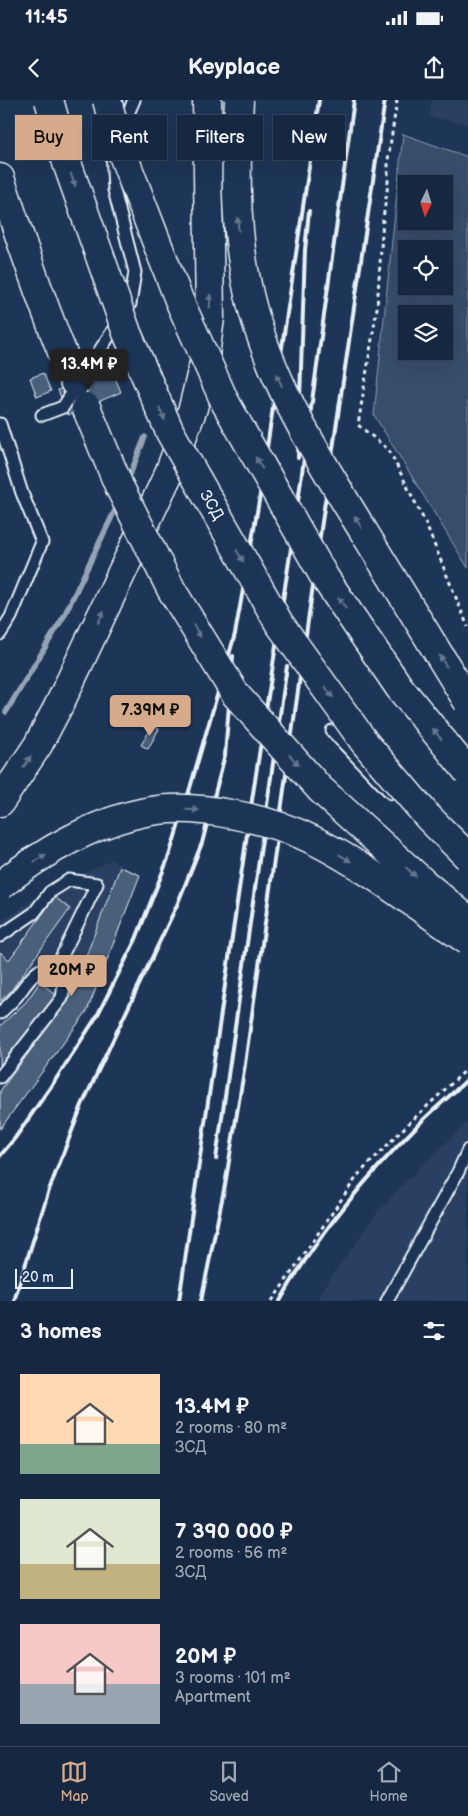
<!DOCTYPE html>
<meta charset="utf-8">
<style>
body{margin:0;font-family:"Balsamiq Sans",sans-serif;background:#23344c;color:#f1f3f6;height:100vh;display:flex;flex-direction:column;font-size:19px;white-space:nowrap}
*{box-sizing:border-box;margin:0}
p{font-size:16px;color:#9ea6b1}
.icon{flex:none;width:28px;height:28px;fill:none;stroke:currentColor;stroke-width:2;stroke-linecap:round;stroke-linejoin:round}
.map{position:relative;height:1201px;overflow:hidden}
.panel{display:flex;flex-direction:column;background:#162841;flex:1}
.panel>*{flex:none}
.top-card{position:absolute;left:15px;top:15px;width:439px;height:45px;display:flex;gap:10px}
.needle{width:32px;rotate:184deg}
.tools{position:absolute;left:398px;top:75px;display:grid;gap:10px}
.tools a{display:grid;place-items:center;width:55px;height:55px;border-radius:0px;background:#162841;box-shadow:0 5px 20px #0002,0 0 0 1px #35445a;font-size:25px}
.scale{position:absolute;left:15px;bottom:12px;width:58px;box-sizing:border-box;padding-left:5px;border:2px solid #e8f1f8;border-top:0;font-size:14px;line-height:18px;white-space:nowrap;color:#e8f1f8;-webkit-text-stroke:4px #1d3557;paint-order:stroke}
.price{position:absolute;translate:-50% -42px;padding:0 11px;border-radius:5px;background:#d6ab8b;color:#111;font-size:16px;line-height:32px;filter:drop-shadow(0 1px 2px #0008)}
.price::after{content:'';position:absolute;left:50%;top:30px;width:15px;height:11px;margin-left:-8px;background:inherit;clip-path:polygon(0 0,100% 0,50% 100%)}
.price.on{background:#222;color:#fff}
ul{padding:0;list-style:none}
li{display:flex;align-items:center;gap:15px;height:125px;padding:0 20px}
li span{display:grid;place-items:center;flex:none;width:140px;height:100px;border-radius:0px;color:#555}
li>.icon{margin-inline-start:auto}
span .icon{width:60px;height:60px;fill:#fffc;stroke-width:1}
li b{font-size:21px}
h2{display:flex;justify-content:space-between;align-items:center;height:60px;padding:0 20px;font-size:21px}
.pill{padding:0 18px;border-radius:0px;background:#162841;box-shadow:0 5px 20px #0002,0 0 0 1px #35445a;font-size:18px;line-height:45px}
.pill.on{background:#d6ab8b;color:#111}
.status{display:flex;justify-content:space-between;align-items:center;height:35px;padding:0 25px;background:#162841;direction:ltr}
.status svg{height:14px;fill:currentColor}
header{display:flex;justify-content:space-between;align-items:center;height:65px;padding:0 20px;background:#162841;font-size:22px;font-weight:700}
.tab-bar{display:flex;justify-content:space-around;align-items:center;height:70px;border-top:1px solid #35445a;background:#162841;font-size:14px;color:#9ea6b1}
.tab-bar a{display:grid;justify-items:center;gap:2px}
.tab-bar .on{color:#d6ab8b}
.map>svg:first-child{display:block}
.built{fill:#2a4162}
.green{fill:#374d6c;stroke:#909fb2;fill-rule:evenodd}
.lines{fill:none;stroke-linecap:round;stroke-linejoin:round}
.stream{stroke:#95a4b5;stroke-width:5.5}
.building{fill:#495e7a;stroke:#e8f1f8}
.lane-casing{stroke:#e8f1f8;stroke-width:15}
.primary-casing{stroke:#e8f1f8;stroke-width:31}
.path{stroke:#e8f1f8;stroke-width:3;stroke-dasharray:4 4;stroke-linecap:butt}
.lane{stroke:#1d3557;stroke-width:11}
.primary{stroke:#1d3557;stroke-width:28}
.rail{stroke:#e8f1f8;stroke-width:4}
.primary-bridge-casing{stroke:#e8f1f8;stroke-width:31;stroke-linecap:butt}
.highway-bridge-casing{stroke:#e8f1f8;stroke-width:31;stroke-linecap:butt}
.primary-bridge{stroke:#1d3557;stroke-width:28}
.highway-bridge{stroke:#1d3557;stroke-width:28}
.oneway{fill:#64778f}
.labels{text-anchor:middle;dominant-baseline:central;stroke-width:5;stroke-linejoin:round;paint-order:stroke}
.street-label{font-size:16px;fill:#e8f1f8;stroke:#1d3557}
</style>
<div class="status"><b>11:45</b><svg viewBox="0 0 49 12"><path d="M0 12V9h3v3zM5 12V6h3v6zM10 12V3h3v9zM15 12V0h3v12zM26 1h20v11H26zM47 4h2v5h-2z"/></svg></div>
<header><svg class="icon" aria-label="back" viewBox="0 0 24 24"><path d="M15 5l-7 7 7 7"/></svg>Keyplace<svg class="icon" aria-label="share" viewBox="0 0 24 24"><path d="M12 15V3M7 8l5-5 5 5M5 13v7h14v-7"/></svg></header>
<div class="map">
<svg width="468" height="1201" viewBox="0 0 468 1201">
<rect width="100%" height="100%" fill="#1d3557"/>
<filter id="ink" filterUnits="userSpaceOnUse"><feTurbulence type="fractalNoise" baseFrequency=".02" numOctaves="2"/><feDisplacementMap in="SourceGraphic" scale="10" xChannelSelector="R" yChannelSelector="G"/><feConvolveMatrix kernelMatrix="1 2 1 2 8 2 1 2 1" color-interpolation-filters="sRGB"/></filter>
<g filter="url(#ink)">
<g class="built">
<path d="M432,0H468V24L429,17Z"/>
<path d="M111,760L140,775L115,846L89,912L22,998L0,1033V822L45,793Z"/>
<path d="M468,1022V1201H317L324,1187L376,1114L416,1071Z"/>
</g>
<path class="green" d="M403,34L468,57V468L374,315ZM406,84H444V121H406ZM406,149H444V186H406ZM406,214H444V251H406Z"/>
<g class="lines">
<g class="stream">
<path d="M127,382L145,337"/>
<path d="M6,612L64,516L118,404"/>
</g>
</g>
<g class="building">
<path d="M111,268L121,292L68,315L58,290Z"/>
<path d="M43,273L51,291L37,297L30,278Z"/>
<path d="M153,625L159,629L148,649L141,645Z"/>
<path d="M120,767L140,775L87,911L0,1029V991L70,898Z"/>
<path d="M55,797L70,809L10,892L0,901V852L9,860Z"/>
<path d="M40,882L56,895L37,920L0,965V926L26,902Z"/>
</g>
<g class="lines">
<defs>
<g id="lane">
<path d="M120,32L134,0"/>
<path d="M42,315L63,307L130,204L135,172L114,90L112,51"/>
<path d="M0,324L22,393L42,442L11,517L0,534"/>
<path d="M332,631L391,693"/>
<path d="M0,836L34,813L50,792L69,780L97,784L55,870"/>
<path d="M0,913C6,907 12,902 17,896C25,886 41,857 57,873C65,881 64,888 62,898L0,977"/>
<path d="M387,1201L458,1072L468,1050"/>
</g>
<g id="primary">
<path d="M0,78C23,147 46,216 75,283"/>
<path d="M0,702L38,645L60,603L169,373L193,308L204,263L210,218L207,0"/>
</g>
</defs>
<use href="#lane" class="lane-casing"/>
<use href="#primary" class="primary-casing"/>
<g class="path">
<path d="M397,0L388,60V84L383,119L377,208L358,325L389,350L425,422L468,527"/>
<path d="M272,1201L358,1075L407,1025L468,968"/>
</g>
<use href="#lane" class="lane"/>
<use href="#primary" class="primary"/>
<g class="rail">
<path d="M298,358L305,150L309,111"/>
<path d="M0,1056L15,1038L54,982L97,916L136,839L169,756L190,688L235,534L259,401L319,0"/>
<path d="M216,1059L287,566"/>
<path d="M14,1201L49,1090L82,1005L177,805L202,743L225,655L233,556"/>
<path d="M179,1201L252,700L296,416L354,0"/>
<path d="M201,1201L225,1085L244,971L322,422L385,0"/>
<path d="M280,1201C316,1137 365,1078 417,1026C433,1010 451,995 468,979"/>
</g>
<defs>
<g id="primary-bridge">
<path d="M239,0C236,60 234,121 246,180C263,271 316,354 364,432C398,488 433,545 468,602"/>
<path d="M86,307L119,386L171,489L236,595L320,689L425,784L468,820"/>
<path d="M0,786C41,752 98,720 151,711C198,703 271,719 313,740C366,766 419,808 468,841"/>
</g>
<g id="highway-bridge">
<path id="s1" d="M49,0L67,63L127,233L170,332L279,523L365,643L428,717L468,757"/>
<path d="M107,0L118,42L179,200L225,302L325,478L399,587L468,672"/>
</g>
</defs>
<use href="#primary-bridge" class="primary-bridge-casing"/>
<use href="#highway-bridge" class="highway-bridge-casing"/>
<use href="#primary-bridge" class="primary-bridge"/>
<use href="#highway-bridge" class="highway-bridge"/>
</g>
<defs><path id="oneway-solid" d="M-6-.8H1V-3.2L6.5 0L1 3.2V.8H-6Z" transform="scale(1.25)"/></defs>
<g class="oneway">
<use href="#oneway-solid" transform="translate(73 80) rotate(71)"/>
<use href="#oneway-solid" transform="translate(238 124) rotate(-94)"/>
<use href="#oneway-solid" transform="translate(210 201) rotate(-88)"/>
<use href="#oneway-solid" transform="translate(279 280) rotate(-116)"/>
<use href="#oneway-solid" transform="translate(162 314) rotate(66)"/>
<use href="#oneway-solid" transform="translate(259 363) rotate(-120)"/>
<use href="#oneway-solid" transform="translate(358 422) rotate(-121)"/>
<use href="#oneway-solid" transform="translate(240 456) rotate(60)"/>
<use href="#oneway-solid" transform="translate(342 503) rotate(-124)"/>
<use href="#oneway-solid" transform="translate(101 517) rotate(-65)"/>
<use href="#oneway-solid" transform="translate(197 531) rotate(59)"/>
<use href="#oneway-solid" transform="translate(443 561) rotate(-121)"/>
<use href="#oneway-solid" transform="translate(329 592) rotate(54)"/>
<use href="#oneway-solid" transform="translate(437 634) rotate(-129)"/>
<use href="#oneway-solid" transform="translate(294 660) rotate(48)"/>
<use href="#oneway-solid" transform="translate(27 662) rotate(-58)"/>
<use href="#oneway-solid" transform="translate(192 710) rotate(2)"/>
<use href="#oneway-solid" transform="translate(40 758) rotate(-32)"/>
<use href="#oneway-solid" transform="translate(345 758) rotate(31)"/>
<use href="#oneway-solid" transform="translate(411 772) rotate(42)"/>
</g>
</g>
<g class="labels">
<g class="street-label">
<text stroke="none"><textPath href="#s1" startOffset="438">ЗСД</textPath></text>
</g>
</g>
</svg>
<div class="tools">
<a><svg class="needle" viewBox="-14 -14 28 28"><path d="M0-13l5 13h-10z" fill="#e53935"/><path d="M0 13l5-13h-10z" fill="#9ea6b1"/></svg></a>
<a><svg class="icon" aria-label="locate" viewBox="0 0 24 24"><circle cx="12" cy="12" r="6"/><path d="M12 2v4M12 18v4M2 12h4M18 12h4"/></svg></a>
<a><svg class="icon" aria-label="layers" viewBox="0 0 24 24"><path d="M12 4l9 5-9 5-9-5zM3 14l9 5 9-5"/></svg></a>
</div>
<div class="scale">20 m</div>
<b class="price on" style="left:89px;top:291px">13.4M ₽</b>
<b class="price" style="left:150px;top:637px">7.39M ₽</b>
<b class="price" style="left:72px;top:897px">20M ₽</b>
<div class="top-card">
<a class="pill on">Buy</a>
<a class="pill">Rent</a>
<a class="pill">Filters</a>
<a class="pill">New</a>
</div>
</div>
<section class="panel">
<h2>3 homes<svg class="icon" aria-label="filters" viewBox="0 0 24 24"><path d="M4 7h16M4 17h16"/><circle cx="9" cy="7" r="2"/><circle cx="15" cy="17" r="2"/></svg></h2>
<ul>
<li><span style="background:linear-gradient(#ffd9b3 70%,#7fa58c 0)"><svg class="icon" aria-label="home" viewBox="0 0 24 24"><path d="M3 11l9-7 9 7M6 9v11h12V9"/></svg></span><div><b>13.4M ₽</b><p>2 rooms · 80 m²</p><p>ЗСД</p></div></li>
<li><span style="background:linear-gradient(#dfe7d0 65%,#c2b280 0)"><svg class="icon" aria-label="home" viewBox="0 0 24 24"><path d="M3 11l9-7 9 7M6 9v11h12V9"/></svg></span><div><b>7 390 000 ₽</b><p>2 rooms · 56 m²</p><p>ЗСД</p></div></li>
<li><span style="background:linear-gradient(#f6c9c9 60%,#9aa5b1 0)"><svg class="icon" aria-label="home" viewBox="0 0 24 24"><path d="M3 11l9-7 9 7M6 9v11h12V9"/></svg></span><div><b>20M ₽</b><p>3 rooms · 101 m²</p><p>Apartment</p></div></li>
</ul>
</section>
<nav class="tab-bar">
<a class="on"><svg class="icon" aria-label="map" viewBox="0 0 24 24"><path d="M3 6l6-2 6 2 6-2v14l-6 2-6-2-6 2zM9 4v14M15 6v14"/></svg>Map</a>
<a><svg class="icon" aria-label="saved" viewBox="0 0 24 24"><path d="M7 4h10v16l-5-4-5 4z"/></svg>Saved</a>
<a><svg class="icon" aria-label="home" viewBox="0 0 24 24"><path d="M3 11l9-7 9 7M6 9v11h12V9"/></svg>Home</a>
</nav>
